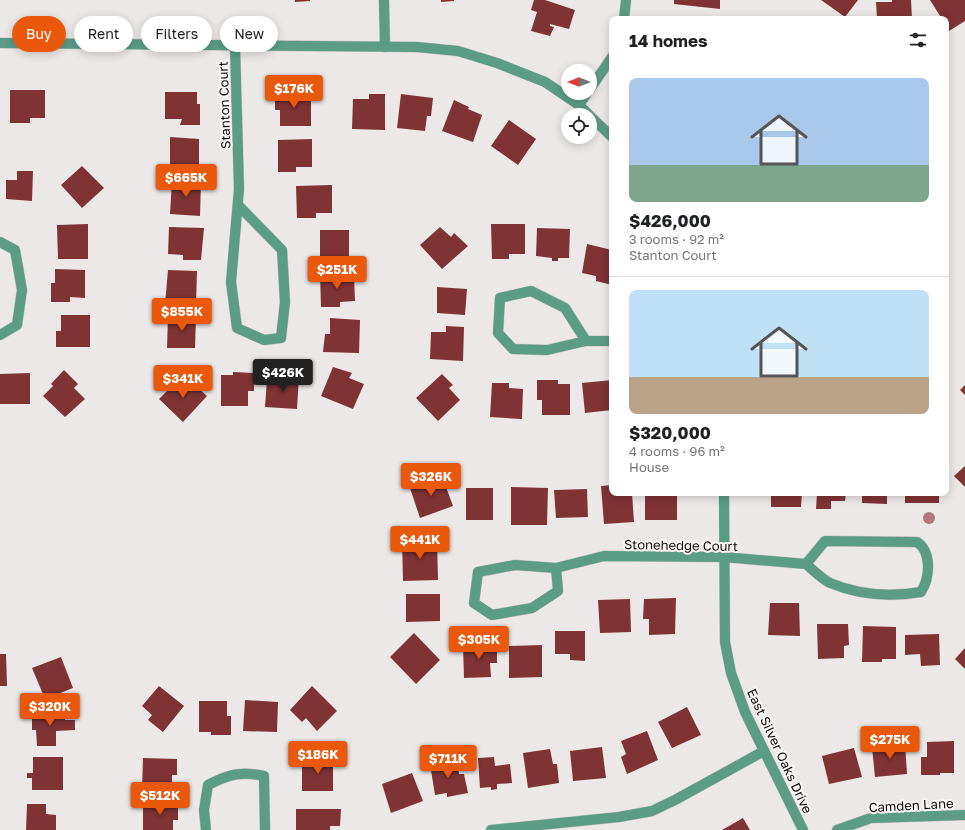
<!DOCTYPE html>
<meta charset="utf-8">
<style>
body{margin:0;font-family:"Golos Text",sans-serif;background:#f6f6f6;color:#202124;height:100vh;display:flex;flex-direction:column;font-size:15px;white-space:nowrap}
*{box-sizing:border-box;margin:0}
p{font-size:13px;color:#757577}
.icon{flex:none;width:22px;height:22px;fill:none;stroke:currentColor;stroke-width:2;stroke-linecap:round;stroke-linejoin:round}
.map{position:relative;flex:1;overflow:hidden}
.drawer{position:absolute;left:609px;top:16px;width:340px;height:480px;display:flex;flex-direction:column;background:#fff;border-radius:8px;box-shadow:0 2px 10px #0003}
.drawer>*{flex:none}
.hud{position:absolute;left:12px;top:16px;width:380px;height:36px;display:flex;gap:8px}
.needle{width:26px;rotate:270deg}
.buttons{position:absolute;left:561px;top:64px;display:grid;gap:8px}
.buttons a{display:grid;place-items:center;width:36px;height:36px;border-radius:50%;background:#fff;box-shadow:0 2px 10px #0003;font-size:20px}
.price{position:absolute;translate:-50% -34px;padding:0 9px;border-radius:4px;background:#ea580c;color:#fff;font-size:13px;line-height:26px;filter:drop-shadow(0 1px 2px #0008)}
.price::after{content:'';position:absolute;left:50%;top:24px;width:12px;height:9px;margin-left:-6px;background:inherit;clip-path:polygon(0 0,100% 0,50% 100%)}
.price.selected{background:#222;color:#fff}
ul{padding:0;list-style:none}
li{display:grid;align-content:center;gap:8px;height:212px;padding:0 20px}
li+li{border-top:1px solid #e0e0e0}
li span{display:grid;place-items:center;height:124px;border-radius:8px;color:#555}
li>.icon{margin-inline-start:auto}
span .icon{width:72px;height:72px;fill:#fffc;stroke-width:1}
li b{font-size:17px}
h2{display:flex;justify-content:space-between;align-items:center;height:48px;padding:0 20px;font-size:17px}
.pill{padding:0 14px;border-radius:18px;background:#fff;box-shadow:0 2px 10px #0003;font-size:14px;line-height:36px}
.pill.selected{background:#ea580c;color:#fff}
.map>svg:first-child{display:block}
.building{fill:#7f3335}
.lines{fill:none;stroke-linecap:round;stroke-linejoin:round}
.minor-casing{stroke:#c9c5c5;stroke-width:11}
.minor{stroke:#5b9c87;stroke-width:10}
.tree{fill:#b1777c}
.labels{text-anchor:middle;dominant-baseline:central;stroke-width:4;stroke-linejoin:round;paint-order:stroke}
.street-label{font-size:13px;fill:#0d0b0b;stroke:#faf5f5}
</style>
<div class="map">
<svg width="965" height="830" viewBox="0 0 965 830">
<rect width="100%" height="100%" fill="#ede8e8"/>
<g class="building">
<path d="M295,0H310V1L295,2Z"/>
<path d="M441,0H454V1L441,2Z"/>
<path d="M534,0H545L575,10L569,29L550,24V26L554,27L550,36L531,31L537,12L531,10Z"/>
<path d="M674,0H720V9L674,4Z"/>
<path d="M821,0H858L845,17Z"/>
<path d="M892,0H911L912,19H877L876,2H892Z"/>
<path d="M930,0H965V21L949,31L946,26V19H942Z"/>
<path d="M10,90H45V118H30V123H10Z"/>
<path d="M165,92H197V104H200V125H180L182,119H165Z"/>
<path d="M311,93V126H280V110H275V94Z"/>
<path d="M369,94H385V130L352,129L353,99H369Z"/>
<path d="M401,94L433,98L431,116H427L425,131L397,128Z"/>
<path d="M454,100L469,107L468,109L482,115L473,142L442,131Z"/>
<path d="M509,120L536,139L518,165L491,146Z"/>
<rect x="946" y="120" width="2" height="30"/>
<path d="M170,137L199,139V170H170Z"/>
<path d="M312,139V167H296V172H278V140Z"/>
<path d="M82,166L104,188L82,208L61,185Z"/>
<path d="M17,171H33L32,201L6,199V180H17Z"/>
<path d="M172,181L201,182L200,216L170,214Z"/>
<path d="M332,185V213H316V218H297L296,186Z"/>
<path d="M88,224V259H58L57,225Z"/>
<path d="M491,224H525V254H509V259H492Z"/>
<path d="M169,227L204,228L201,260H183V255L168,254Z"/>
<path d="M440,227L451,237L454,233L468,246L442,269L420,245Z"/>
<path d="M537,228L570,229L569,258H558V261H552V258L536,256Z"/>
<rect x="320" y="230" width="29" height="33"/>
<path d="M587,244L612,250V285L596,281V276L582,273Z"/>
<path d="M55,269L85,270V298L70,297V302H51V283H55Z"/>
<path d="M168,270L197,271L196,305L165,304Z"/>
<path d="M354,274L355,301L340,302V307H321L320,275Z"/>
<path d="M437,287L467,289L465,315L437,313Z"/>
<path d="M61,315H90V347H56V331H61Z"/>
<path d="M168,316H196L195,348H167Z"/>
<path d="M330,318L360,320L359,353L323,352L325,334H330Z"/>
<path d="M446,326L464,327L463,361L430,359L431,332H446Z"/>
<path d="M333,367L352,373L349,378L364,384L353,409L321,396Z"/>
<path d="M64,370L78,384L74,388L85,399L65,417L43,396L53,386L51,384Z"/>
<path d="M233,372L254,373V391H248V406H221V375H233Z"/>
<path d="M30,373V404H0V374Z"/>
<path d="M442,374L453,385L449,388L460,400L438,421L416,398Z"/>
<path d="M282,375L299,376L297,409L265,407L267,379L282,380Z"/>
<path d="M180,378L192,389L195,385L207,396L183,422L159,399Z"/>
<path d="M537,380H558V384H570V415H542V400H537Z"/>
<path d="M612,380V410L585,413L582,383Z"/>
<path d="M492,383H509V388L523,389L522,419L490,417Z"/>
<path d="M965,385V395L960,390Z"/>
<path d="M965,466V487L954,476Z"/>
<path d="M442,476L453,506L420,518L410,488Z"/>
<path d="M612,485V493H632L634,522L604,524L601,486Z"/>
<path d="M511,487L548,488L547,525H511Z"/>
<rect x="466" y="488" width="27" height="32"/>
<path d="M587,489L588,517L556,518L554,490Z"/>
<rect x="645" y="493" width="32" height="27"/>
<path d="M771,493H802L801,507H771Z"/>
<path d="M817,493H846L845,501H831V509H816Z"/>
<path d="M862,493H887V504L862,503Z"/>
<rect x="905" y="493" width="34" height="10"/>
<path d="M437,540L438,580L403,581L402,541Z"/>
<path d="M406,594H440V621L406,622Z"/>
<path d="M676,598L675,634L649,635V619H643L644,599Z"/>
<path d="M630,599L631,632L600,633L598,600Z"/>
<path d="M770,603H799L800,636L768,635Z"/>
<path d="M817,624H848L849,645L844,646V658L818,659Z"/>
<path d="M863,626L896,627V659H882V662H862Z"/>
<path d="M555,631H585V661L570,660V654H555Z"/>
<path d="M414,633L440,660L416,684L390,657Z"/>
<path d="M939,634L940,665L921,666L920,654L905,655V635Z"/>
<path d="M497,644V663H490L491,677L464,678L463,645Z"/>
<path d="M542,645V677L509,678V646Z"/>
<path d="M965,648V669L955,659Z"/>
<path d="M0,654H6L7,686H0Z"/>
<path d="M61,657L73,688L45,699L32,668Z"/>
<path d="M159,686L184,706L163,732L148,720L152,715L142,706Z"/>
<path d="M312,686L337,711L317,731L306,718L302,722L290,710Z"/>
<path d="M245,700L278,702L277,732L243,731Z"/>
<path d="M199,701H227V716H231V735H211V732H199Z"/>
<path d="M687,707L701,735L672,748L658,722Z"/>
<path d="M32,712H65V720H75V730L56,731V746H37L36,730H32Z"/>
<path d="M647,731L658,760L627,774L621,757L626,754L621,741Z"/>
<path d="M954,741V773H940V775H921V757H927V742Z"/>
<path d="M905,743L907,774L875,777L872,747Z"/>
<path d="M602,747L606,778L573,781L570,751Z"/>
<path d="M854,748L862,777L829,784L822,756Z"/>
<path d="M550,749L553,764H557L559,783L528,788L523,753Z"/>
<path d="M33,757H63V790H32V778H27V773H33Z"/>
<path d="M494,757L495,766L510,764L512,783L497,784V789L491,790V787L480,788L478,758Z"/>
<path d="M143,758L177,759V775H172V790L142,789Z"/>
<path d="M333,758V791H302V759Z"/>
<path d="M457,759L459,774H464L468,793L447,797V793L435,795L430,764Z"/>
<path d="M412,773L423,801L391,813L382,784Z"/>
<path d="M143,803H178V820H173V830H143Z"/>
<path d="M27,804H46V814L56,815V830H26Z"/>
<path d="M296,809H341L340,826H330V830H296Z"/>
<path d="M743,818L750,830H722Z"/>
</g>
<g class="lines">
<defs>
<g id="minor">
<path d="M384,0L385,47"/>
<path d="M624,19L626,0"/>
<path d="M0,43L417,47L458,51L497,63L545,82L579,105L589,115"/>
<path d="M235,46L239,189L231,282L237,328L264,340L281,338L285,302L282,250L238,205"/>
<path d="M590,89L612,57"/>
<path d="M579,105L587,93"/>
<path d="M590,116L612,137"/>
<path d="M0,242L15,250L22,290L17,325L0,335"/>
<path d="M586,341L565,308L531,291L500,298L498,333L513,349L547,350L586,341H612"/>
<path d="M724,493L725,642L731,673L745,712L803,830"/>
<path d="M825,541L917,542C932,552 930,578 921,592C891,597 859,595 830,583C822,579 813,570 806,564Z"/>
<path d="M556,568L558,591L532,608L492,615L474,603L478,572L515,565L556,568L604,556L724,557L806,564"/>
<path d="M206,830L204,810L208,785C229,774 242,771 264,776L265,830"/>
<path d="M491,830L619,817L652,811L675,800L764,751"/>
<path d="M837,830L871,818L965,815"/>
</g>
</defs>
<use href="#minor" class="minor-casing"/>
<use href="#minor" class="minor"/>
</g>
<circle class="tree" cx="929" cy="518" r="6"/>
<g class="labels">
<g class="street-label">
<text transform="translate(224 105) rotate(-92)">Stanton Court</text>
<text transform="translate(681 545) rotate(1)">Stonehedge Court</text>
<text transform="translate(780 751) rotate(65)">East Silver Oaks Drive</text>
<text transform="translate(911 805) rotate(-3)">Camden Lane</text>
</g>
</g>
</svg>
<div class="buttons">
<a><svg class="needle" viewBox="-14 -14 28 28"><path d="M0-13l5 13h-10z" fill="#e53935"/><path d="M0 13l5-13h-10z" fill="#757577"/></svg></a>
<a><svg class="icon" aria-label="locate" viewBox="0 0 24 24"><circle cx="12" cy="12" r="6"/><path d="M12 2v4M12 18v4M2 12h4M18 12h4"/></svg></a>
</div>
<b class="price" style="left:294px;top:109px">$176K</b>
<b class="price" style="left:186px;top:198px">$665K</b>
<b class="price" style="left:337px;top:290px">$251K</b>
<b class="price" style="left:182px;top:332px">$855K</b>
<b class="price selected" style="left:283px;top:393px">$426K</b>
<b class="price" style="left:183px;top:399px">$341K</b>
<b class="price" style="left:431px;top:497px">$326K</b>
<b class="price" style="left:420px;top:560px">$441K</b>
<b class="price" style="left:479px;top:660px">$305K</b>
<b class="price" style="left:50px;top:727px">$320K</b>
<b class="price" style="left:890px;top:760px">$275K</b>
<b class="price" style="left:318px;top:775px">$186K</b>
<b class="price" style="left:448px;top:779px">$711K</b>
<b class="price" style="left:160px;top:816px">$512K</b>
<div class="hud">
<a class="pill selected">Buy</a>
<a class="pill">Rent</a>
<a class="pill">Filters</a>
<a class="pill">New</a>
</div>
<section class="drawer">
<h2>14 homes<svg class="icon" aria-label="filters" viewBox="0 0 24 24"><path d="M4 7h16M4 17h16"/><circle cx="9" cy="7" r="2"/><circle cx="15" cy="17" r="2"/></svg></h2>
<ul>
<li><span style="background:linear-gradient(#a9c7e8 70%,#7fa58c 0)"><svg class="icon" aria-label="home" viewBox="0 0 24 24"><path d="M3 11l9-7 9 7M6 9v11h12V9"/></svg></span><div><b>$426,000</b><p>3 rooms · 92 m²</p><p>Stanton Court</p></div></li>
<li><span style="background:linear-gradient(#bfe0f5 70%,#b9a48a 0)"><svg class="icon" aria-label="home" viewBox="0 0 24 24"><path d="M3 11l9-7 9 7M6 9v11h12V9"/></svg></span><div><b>$320,000</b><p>4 rooms · 96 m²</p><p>House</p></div></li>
</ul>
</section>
</div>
